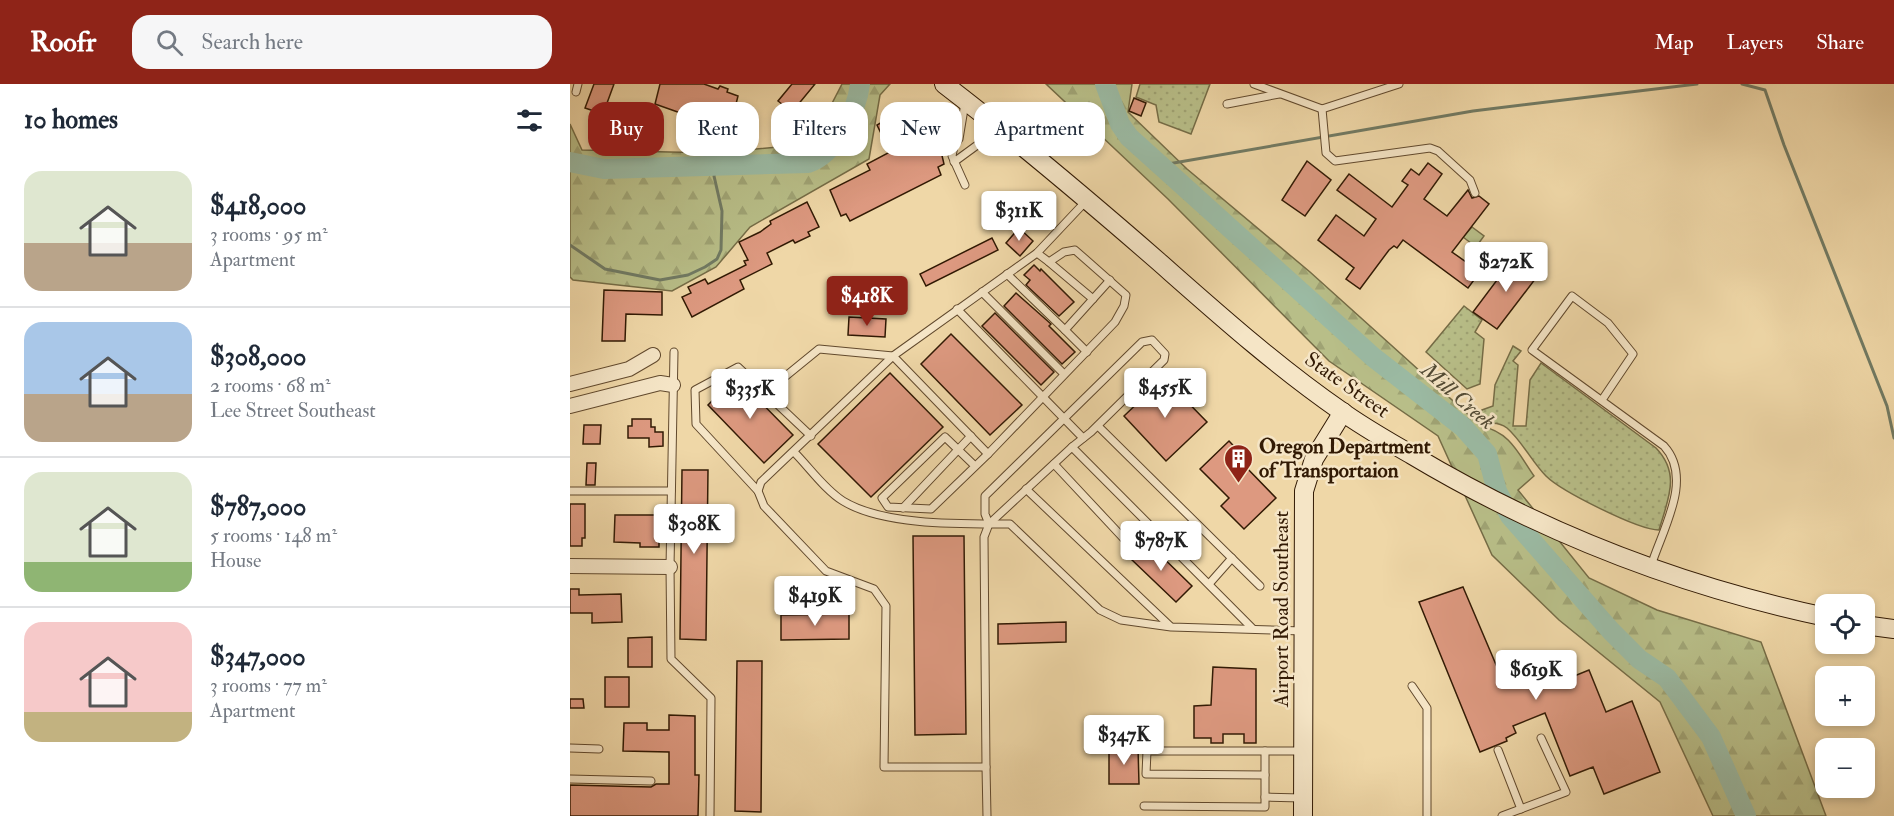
<!DOCTYPE html>
<meta charset="utf-8">
<style>
body{margin:0;font-family:"IM FELL Double Pica",serif;background:#f6f6f7;color:#1f2937;height:100vh;display:flex;flex-direction:column;font-size:22px;white-space:nowrap}
*{box-sizing:border-box;margin:0}
p{font-size:20px;color:#747a83}
.icon{flex:none;width:33px;height:33px;fill:none;stroke:currentColor;stroke-width:2;stroke-linecap:round;stroke-linejoin:round}
.map{position:relative;flex:1;overflow:hidden}
.drawer{display:flex;flex-direction:column;background:#fff;width:570px}
.drawer>*{flex:none}
.banner{position:absolute;left:18px;top:18px;width:570px;height:54px;display:flex;gap:12px}
.fabs{position:absolute;left:1245px;top:510px;display:grid;gap:12px}
.fabs a{display:grid;place-items:center;width:60px;height:60px;border-radius:12px;background:#fff;box-shadow:0 3px 9px #0003;font-size:30px}
.price{position:absolute;translate:-50% -51px;padding:0 14px;border-radius:6px;background:#fff;color:#222;font-size:20px;line-height:39px;filter:drop-shadow(0 2px 3px #0008)}
.price::after{content:'';position:absolute;left:50%;top:36px;width:18px;height:14px;margin-left:-9px;background:inherit;clip-path:polygon(0 0,100% 0,50% 100%)}
.price.current{background:#8f2418;color:#fff}
ul{padding:0;list-style:none}
li{display:flex;align-items:center;gap:18px;height:150px;padding:0 24px}
li+li{border-top:2px solid #e0e1e3}
li span{display:grid;place-items:center;flex:none;width:168px;height:120px;border-radius:18px;color:#555}
li>.icon{margin-inline-start:auto}
span .icon{width:72px;height:72px;fill:#fffc;stroke-width:1}
li b{font-size:26px}
h2{display:flex;justify-content:space-between;align-items:center;height:72px;padding:0 24px;font-size:26px}
.pill{padding:0 21px;border-radius:18px;background:#fff;box-shadow:0 3px 9px #0003;font-size:21px;line-height:54px}
.pill.current{background:#8f2418;color:#fff}
header{display:flex;align-items:center;gap:36px;box-sizing:border-box;height:84px;padding:0 30px;background:#8f2418;color:#fff}
header strong{font-size:28px}
nav{display:flex;gap:33px;margin-inline-start:auto;font-size:21px}
.search{width:420px;height:54px;background:#f6f6f7;display:flex;align-items:center;gap:15px;box-sizing:border-box;padding:0 21px;border-radius:18px;color:#747a83;font-size:22px}
main{display:flex;flex:1;min-height:0}
.map>svg:first-child{display:block}
.grass{fill:url(#grass-dots);stroke:#756c46;stroke-width:1.5}
.forest{fill:url(#forest-firs);stroke:#756c46;stroke-width:1.5}
.pitch{fill:#b8be88;stroke:#756c46;stroke-width:1.5}
.lines{fill:none;stroke-linecap:round;stroke-linejoin:round}
.stream{stroke:#717a63;stroke-width:3}
.river{stroke:#9bbaa3;stroke-width:20}
.building{fill:#dd9980;stroke:#321a04;stroke-width:1.5}
.lane-casing{stroke:#61492d;stroke-width:9}
.street-casing{stroke:#61492d;stroke-width:16}
.secondary-casing{stroke:#321a04;stroke-width:20}
.lane{stroke:#f5e5c6;stroke-width:7}
.street{stroke:#f5e5c6;stroke-width:14}
.secondary{stroke:#f5e5c6;stroke-width:18}
.labels{text-anchor:middle;dominant-baseline:central;stroke-width:5;stroke-linejoin:round;paint-order:stroke}
.street-label{font-size:21px;fill:#321a04;stroke:#f5e5c6}
.poi-label{font-size:21px;font-weight:bold;fill:#321a04;stroke:#f5e5c6;text-anchor:start}
.water-label{font-size:22px;font-style:italic;fill:#524a34;stroke:#f5e5c6}
</style>
<header>
<strong>Roofr</strong>
<div class="search"><svg class="icon" aria-label="search" viewBox="0 0 24 24"><circle cx="10" cy="10" r="6"/><path d="M15 15l6 6"/></svg>Search here</div>
<nav><a>Map</a><a>Layers</a><a>Share</a></nav>
</header>
<main>
<section class="drawer">
<h2>10 homes<svg class="icon" aria-label="filters" viewBox="0 0 24 24"><path d="M4 7h16M4 17h16"/><circle cx="9" cy="7" r="2"/><circle cx="15" cy="17" r="2"/></svg></h2>
<ul>
<li><span style="background:linear-gradient(#dfe7d0 60%,#b9a48a 0)"><svg class="icon" aria-label="home" viewBox="0 0 24 24"><path d="M3 11l9-7 9 7M6 9v11h12V9"/></svg></span><div><b>$418,000</b><p>3 rooms · 95 m²</p><p>Apartment</p></div></li>
<li><span style="background:linear-gradient(#a9c7e8 60%,#b9a48a 0)"><svg class="icon" aria-label="home" viewBox="0 0 24 24"><path d="M3 11l9-7 9 7M6 9v11h12V9"/></svg></span><div><b>$308,000</b><p>2 rooms · 68 m²</p><p>Lee Street Southeast</p></div></li>
<li><span style="background:linear-gradient(#dfe7d0 75%,#8fb573 0)"><svg class="icon" aria-label="home" viewBox="0 0 24 24"><path d="M3 11l9-7 9 7M6 9v11h12V9"/></svg></span><div><b>$787,000</b><p>5 rooms · 148 m²</p><p>House</p></div></li>
<li><span style="background:linear-gradient(#f6c9c9 75%,#c2b280 0)"><svg class="icon" aria-label="home" viewBox="0 0 24 24"><path d="M3 11l9-7 9 7M6 9v11h12V9"/></svg></span><div><b>$347,000</b><p>3 rooms · 77 m²</p><p>Apartment</p></div></li>
</ul>
</section>
<div class="map">
<svg width="1324" height="732" viewBox="0 0 1324 732">
<defs>
<pattern id="grass-dots" width="8" height="8" patternUnits="userSpaceOnUse" patternTransform="scale(1.5)"><rect width="8" height="8" fill="#b8be88"/><path d="M2 2h.1M6 6h.1" fill="none" stroke="#9fa374" stroke-width="1.8" stroke-linecap="round"/></pattern>
<pattern id="forest-firs" width="22" height="20" patternUnits="userSpaceOnUse" patternTransform="scale(1.5)"><rect width="22" height="20" fill="#b8be88"/><path d="M5 1l3.5 6h-7zM16 11l3.5 6h-7z" fill="#9fa374"/></pattern>
</defs>
<rect width="100%" height="100%" fill="#efd7a7"/>
<filter id="stains"><feTurbulence type="fractalNoise" baseFrequency=".00333" numOctaves="4"/><feColorMatrix values="0 0 0 0 .2 0 0 0 0 .09 0 0 0 0 .02 0 0 0 .5 -.17"/></filter>
<radialGradient id="worn" r=".72"><stop offset=".6" stop-color="#630" stop-opacity="0"/><stop offset="1" stop-color="#630" stop-opacity=".3"/></radialGradient>
<g class="grass">
<path d="M570,0H640L621,50L589,38L586,21L566,13Z"/>
<path d="M894,222L912,236L905,248L914,255L910,300L897,305L856,268Z"/>
<path d="M943,262L951,267L943,277L948,281L943,342H956L960,296L971,279L1086,364C1111,390 1098,415 1089,446C1068,446 991,407 976,392C962,378 952,357 937,344C929,338 920,338 911,342L903,335L912,326L923,322L925,301Z"/>
</g>
<g class="forest">
<path d="M272,0H320L310,11L299,75L180,143L146,183L102,207L3,196L0,193V40L12,66L144,69L241,60Z"/>
<path d="M476,0H562L558,28L617,85L740,188L911,342C940,348 948,369 964,392L948,406L1019,494L1087,526L1191,558L1256,732H1143L1090,618L989,536L922,471L868,352L759,277L598,115Z"/>
</g>
<path class="pitch" d="M902,143L914,152L906,163L893,153Z"/>
<g class="lines">
<g class="stream">
<path d="M1172,0L1195,6L1214,61L1317,322L1324,354"/>
<path d="M592,81L903,27L1127,0"/>
<path d="M0,161L35,185L90,196L118,191L135,183L147,175L151,166L152,127L144,92L147,82"/>
</g>
<g class="river">
<path d="M535,0L550,40L559,53L803,273L893,343L917,370L927,407L940,432L1041,547L1069,575L1097,594L1141,653L1176,732"/>
<path d="M0,78L34,85L238,79C265,70 287,27 290,0"/>
</g>
</g>
<g class="building">
<path d="M24,0H44L33,30L15,24Z"/>
<path d="M90,0H134L148,5L150,2L158,5L157,8L168,12L166,20L181,25L169,57L133,44L136,38L85,20Z"/>
<path d="M222,0H245L222,28L208,17Z"/>
<path d="M564,14L576,19L571,32L559,27Z"/>
<path d="M339,25L356,58L358,57L363,67L370,63L374,80L368,83L371,91L280,137L276,130L271,132L260,106L300,86L297,80L320,68L307,41L314,37L313,35Z"/>
<path d="M737,77L761,96L735,132L712,116Z"/>
<path d="M858,79L872,90L854,115L877,132L898,106L902,114L909,112L919,120L882,168L910,188L898,204L833,156L827,164L824,162L819,166L790,205L776,195L784,184L748,156L766,131L794,152L806,135L767,106L779,90L822,123L838,101L832,97L841,85L849,91Z"/>
<path d="M237,118L249,143L238,148L240,152L225,159L223,156L197,169L202,180L170,196L174,205L122,233L112,213L121,209L118,203L135,195L138,200L176,181L174,177L178,176L169,158L190,148L201,140L200,137Z"/>
<path d="M449,144L463,157L450,172L436,159Z"/>
<path d="M422,154L428,166L356,202L350,190Z"/>
<path d="M945,172L969,190L927,245L903,228Z"/>
<path d="M464,181L470,187L471,185L504,218L489,232L456,201L460,196L454,191Z"/>
<path d="M34,206L92,208V231L56,230L55,257H32Z"/>
<path d="M446,209L481,240L479,242L505,268L492,280L434,222Z"/>
<path d="M425,229L484,288L471,301L412,242Z"/>
<path d="M279,233L316,235L315,253L278,251Z"/>
<path d="M381,250L452,321L420,351L351,280Z"/>
<path d="M320,289L373,343L301,413L248,360Z"/>
<path d="M166,293L223,351L194,379L138,321Z"/>
<path d="M594,294L637,338L596,377L554,332Z"/>
<path d="M62,335H81V343H85V348H93V362L79,363V354H58V342H62Z"/>
<path d="M14,341H31L30,360H13Z"/>
<path d="M659,357L677,376L673,380L706,414L674,445L651,422L659,414L630,385Z"/>
<path d="M17,379H26L25,401H16Z"/>
<path d="M112,386H138L136,556L110,555Z"/>
<path d="M0,420H15V454H12V462H0Z"/>
<path d="M45,431H89V463H70V459L44,458Z"/>
<path d="M343,452H394L396,650L345,651Z"/>
<path d="M577,458L622,502L606,518L561,475Z"/>
<path d="M893,503L930,590L972,573L978,587L981,585L987,599L1019,586L1036,628L1062,617L1090,688L1034,710L1023,683L1000,692L975,629L943,642L946,649L936,654L937,657L910,668L849,518Z"/>
<path d="M0,505H9V511L51,510L52,538L22,539V529H0Z"/>
<path d="M279,530V555L211,556V531Z"/>
<path d="M496,538V558L428,560V540Z"/>
<path d="M82,553V583H58V554Z"/>
<path d="M167,577H192L191,728L165,727Z"/>
<path d="M643,583L686,585V659H674V650H653V659H641V654H624V622L641,621Z"/>
<rect x="35" y="593" width="24" height="30"/>
<path d="M0,615H13L14,624H0Z"/>
<path d="M99,631L125,632V691H129L128,732H0V701L81,703L86,700H99V668L53,667L54,639H77V646H99Z"/>
<path d="M568,663L569,700H539V664Z"/>
</g>
<g class="lines">
<defs>
<g id="lane">
<path d="M684,0L752,25L829,0"/>
<path d="M6,8L8,0"/>
<path d="M657,20L709,10"/>
<path d="M752,25L756,69L765,77L860,64L868,67L900,96L905,109"/>
<path d="M384,78L410,59L432,47"/>
<path d="M395,101L382,72L384,62L389,55L395,19"/>
<path d="M479,178L523,215"/>
<path d="M437,190L495,246"/>
<path d="M412,208L494,290"/>
<path d="M387,225L513,354"/>
<path d="M104,268L100,483L101,575L141,614L140,732"/>
<path d="M517,268L495,246L540,196"/>
<path d="M195,309L249,265L323,272L418,370L545,238L554,222L556,211L505,166L494,168L479,178L467,169"/>
<path d="M1032,316L1063,270L1038,239L1002,212L962,266L1094,362C1124,395 1092,446 1081,482"/>
<path d="M528,342L690,502"/>
<path d="M224,368C239,383 255,406 273,417C314,442 392,440 440,440L530,526L551,536L601,543L733,547"/>
<path d="M484,380L556,457L577,439"/>
<path d="M405,382L375,353L312,414L318,423L361,425L418,370"/>
<path d="M456,405L600,542"/>
<path d="M0,407H101"/>
<path d="M188,407L126,340L125,306L168,283L241,352"/>
<path d="M333,424L401,352"/>
<path d="M419,440L415,430V412L572,258L582,256L595,270L594,276L521,348L502,363"/>
<path d="M639,500L662,474"/>
<path d="M842,602L857,624V732"/>
<path d="M0,664L29,665"/>
<path d="M928,666L951,725"/>
<path d="M416,683L414,453L419,440L502,363L682,544"/>
<path d="M695,691L576,690L577,667H733"/>
<path d="M0,695L81,697"/>
<path d="M695,713L732,714"/>
<path d="M574,722L695,723V667"/>
<path d="M417,732L416,683H314L316,522L304,505L256,487L194,422L188,407L191,398L323,272L467,169L517,116"/>
<path d="M932,732L996,708L971,654"/>
</g>
<g id="street">
<path d="M0,300L59,285L83,271"/>
<path d="M0,322L90,299L103,301"/>
<path d="M0,482L100,483"/>
</g>
<g id="secondary">
<path d="M374,0C447,56 518,116 588,177C647,229 706,282 771,327C793,343 818,357 842,371C971,448 1109,502 1256,533"/>
<path d="M1294,541L1324,545"/>
<path d="M733,732L734,407L744,375L773,328"/>
</g>
</defs>
<use href="#lane" class="lane-casing"/>
<use href="#street" class="street-casing"/>
<use href="#secondary" class="secondary-casing"/>
<use href="#lane" class="lane"/>
<use href="#street" class="street"/>
<use href="#secondary" class="secondary"/>
</g>
<defs>
<symbol id="building-pin" viewBox="-11 -11 22 30"><path d="M0 17L-7.5 6A9.5 9.5 0 1 1 7.5 6Z" fill="#8f2418" stroke="#f5e5c6"/><path d="M-4-6H4V6H1V3H-1V6H-4ZM-2.5-4.3h1.7v1.8h-1.7ZM.8-4.3h1.7v1.8H.8ZM-2.5-1h1.7V.8h-1.7ZM.8-1h1.7V.8H.8Z" fill="#fff"/></symbol>
</defs>
<g fill-rule="evenodd">
<use href="#building-pin" x="652" y="358" width="33" height="45"/>
</g>
<g class="labels">
<g class="street-label">
<text transform="translate(777 301) rotate(35)">State Street</text>
<text transform="translate(711 525) rotate(-90)">Airport Road Southeast</text>
</g>
<g class="poi-label">
<text x="689" y="362">Oregon Department<tspan x="689" dy="24">of Transportaion</tspan></text>
</g>
<g class="water-label">
<text transform="translate(888 312) rotate(41)">Mill Creek</text>
</g>
</g>
<rect width="100%" height="100%" filter="url(#stains)"/>
<rect width="100%" height="100%" fill="url(#worn)"/>
</svg>
<div class="fabs">
<a><svg class="icon" aria-label="locate" viewBox="0 0 24 24"><circle cx="12" cy="12" r="6"/><path d="M12 2v4M12 18v4M2 12h4M18 12h4"/></svg></a>
<a>+</a>
<a>−</a>
</div>
<b class="price" style="left:449px;top:158px">$311K</b>
<b class="price" style="left:936px;top:209px">$272K</b>
<b class="price current" style="left:297px;top:243px">$418K</b>
<b class="price" style="left:595px;top:335px">$455K</b>
<b class="price" style="left:180px;top:336px">$335K</b>
<b class="price" style="left:124px;top:471px">$308K</b>
<b class="price" style="left:591px;top:488px">$787K</b>
<b class="price" style="left:245px;top:543px">$419K</b>
<b class="price" style="left:966px;top:617px">$619K</b>
<b class="price" style="left:554px;top:682px">$347K</b>
<div class="banner">
<a class="pill current">Buy</a>
<a class="pill">Rent</a>
<a class="pill">Filters</a>
<a class="pill">New</a>
<a class="pill">Apartment</a>
</div>
</div>
</main>
